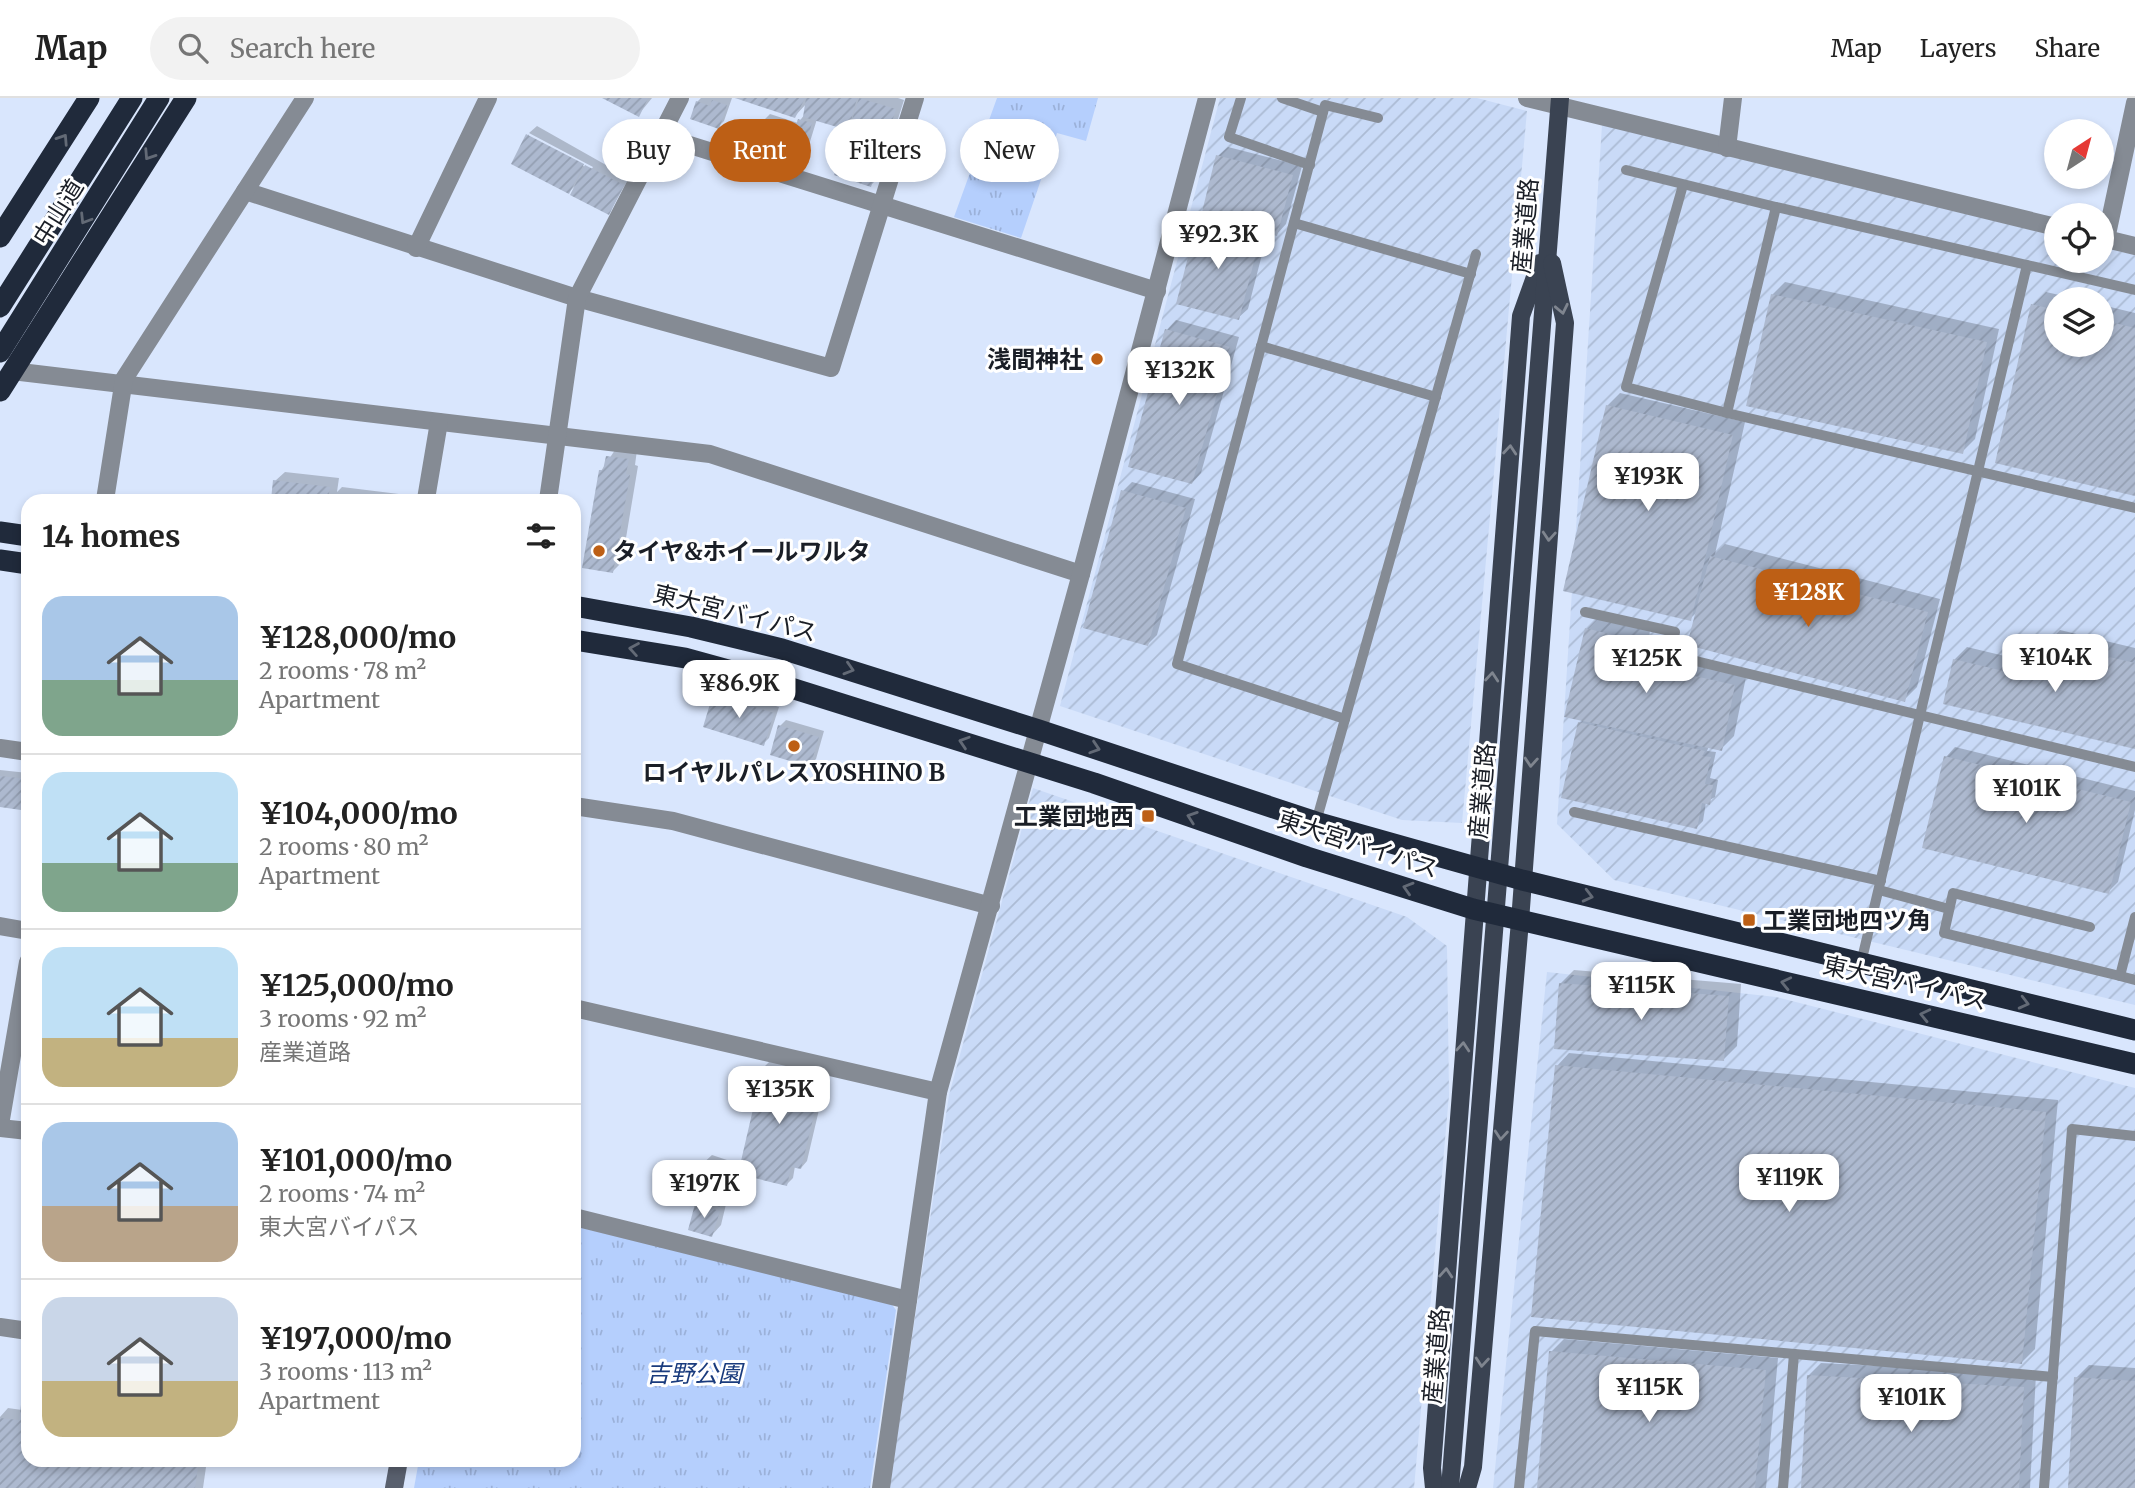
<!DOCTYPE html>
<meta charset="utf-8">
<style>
body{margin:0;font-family:Merriweather,"Noto Sans JP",serif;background:#f2f2f2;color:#222;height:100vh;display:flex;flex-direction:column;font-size:26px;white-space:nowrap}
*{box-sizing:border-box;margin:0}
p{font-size:23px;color:#767676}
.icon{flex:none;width:38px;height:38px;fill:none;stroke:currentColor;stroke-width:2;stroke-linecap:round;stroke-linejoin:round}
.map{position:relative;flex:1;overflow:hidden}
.drawer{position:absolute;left:21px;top:396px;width:560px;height:973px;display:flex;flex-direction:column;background:#fff;border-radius:21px;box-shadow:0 4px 10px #0003}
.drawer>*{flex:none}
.guide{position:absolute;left:602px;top:21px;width:665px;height:63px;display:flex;gap:14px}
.needle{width:46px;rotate:36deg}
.controls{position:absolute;left:2044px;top:21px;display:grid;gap:14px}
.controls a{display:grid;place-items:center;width:70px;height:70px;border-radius:50%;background:#fff;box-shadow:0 4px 10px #0003;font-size:35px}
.price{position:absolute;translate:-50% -60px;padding:0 16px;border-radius:14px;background:#fff;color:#222;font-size:23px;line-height:46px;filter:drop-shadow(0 2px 4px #0008)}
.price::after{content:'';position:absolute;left:50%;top:42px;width:21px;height:16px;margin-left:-10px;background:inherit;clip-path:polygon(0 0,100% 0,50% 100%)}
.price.active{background:#bd5f15;color:#fff}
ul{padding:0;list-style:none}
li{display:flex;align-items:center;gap:21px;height:175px;padding:0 21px}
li+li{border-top:2px solid #e0e0e0}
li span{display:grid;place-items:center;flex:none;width:196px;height:140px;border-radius:21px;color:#555}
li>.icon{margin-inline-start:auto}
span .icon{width:84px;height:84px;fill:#fffc;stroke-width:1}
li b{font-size:30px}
h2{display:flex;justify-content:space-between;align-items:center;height:84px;padding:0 21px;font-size:30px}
.tag{padding:0 24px;border-radius:32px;background:#fff;box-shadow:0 4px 10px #0003;font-size:24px;line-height:63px}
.tag.active{background:#bd5f15;color:#fff}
header{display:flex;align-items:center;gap:42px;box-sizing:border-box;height:98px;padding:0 35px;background:#fff;border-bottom:2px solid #e0e0e0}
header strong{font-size:33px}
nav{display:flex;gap:38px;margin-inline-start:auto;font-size:24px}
.search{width:490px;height:63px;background:#f2f2f2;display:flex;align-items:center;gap:18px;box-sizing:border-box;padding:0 24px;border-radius:38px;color:#767676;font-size:26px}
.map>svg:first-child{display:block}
.industrial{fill:url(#industrial-furrows);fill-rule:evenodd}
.park{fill:url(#park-tufts)}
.shadow{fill:#0003}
.building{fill:url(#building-hatch)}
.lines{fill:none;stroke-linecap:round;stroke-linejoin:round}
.lane{stroke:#858b94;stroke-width:10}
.street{stroke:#858b94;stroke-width:18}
.secondary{stroke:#59606e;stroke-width:18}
.primary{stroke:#3a4352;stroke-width:18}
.highway{stroke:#202a3b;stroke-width:21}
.oneway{stroke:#636a76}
.oneway2{stroke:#7f858f}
.poi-dot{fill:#bd5f15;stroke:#fff;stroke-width:2.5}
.labels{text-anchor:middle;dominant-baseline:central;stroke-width:6;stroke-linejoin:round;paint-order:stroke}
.street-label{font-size:24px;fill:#1a1e26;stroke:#fff}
.poi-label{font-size:24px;font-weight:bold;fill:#1a1e26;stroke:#fff;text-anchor:end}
.park-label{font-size:24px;font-style:italic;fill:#193b7d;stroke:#fff}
</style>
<header>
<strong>Map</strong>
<div class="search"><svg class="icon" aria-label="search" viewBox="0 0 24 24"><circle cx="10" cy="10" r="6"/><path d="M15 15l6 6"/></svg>Search here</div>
<nav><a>Map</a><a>Layers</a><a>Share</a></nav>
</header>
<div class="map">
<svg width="2135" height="1390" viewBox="0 0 2135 1390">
<defs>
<pattern id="industrial-furrows" width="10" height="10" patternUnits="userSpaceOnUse" patternTransform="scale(1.75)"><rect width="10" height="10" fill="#c9daf7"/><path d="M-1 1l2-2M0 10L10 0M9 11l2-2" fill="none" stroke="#acbbd4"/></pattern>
<pattern id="park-tufts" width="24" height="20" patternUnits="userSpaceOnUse" patternTransform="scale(1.75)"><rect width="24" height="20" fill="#b5cffd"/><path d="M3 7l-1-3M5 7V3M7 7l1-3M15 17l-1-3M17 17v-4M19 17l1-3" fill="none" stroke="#9bb1d9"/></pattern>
<pattern id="building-hatch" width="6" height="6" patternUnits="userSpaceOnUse" patternTransform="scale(1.75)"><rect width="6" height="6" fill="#adb9cf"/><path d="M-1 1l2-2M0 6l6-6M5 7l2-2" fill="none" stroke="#949fb2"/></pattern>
</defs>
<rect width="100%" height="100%" fill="#d9e6fd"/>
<g class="industrial">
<path d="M1220,0H1477L1527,13L1462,725L1402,722L1060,608Z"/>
<path d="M1602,27L2056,138V163H2102V149L2135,157V907L1614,782L1557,726ZM2056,201H2102V247H2056Z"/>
<path d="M1033,690L1407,819L1447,848L1449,997L1414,1390H889L949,997Z"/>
<path d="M1547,874L1776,899L2135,990V1390H1493Z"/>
</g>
<g class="park">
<path d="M997,0H1098L1086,43L1057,35L1021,140L954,119Z"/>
<path d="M574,1128L890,1204L896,1212L870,1390H414L419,1362H574Z"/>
</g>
<g class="shadow">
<path d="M606,0H652L639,16Z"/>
<path d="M701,0H732L724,23L718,29L697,4Z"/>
<path d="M739,0H898L904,2L880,78L871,87L855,19L844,29L817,21L804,63L798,69L795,35L785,45L778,42L770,53L764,22L770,16L798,25L805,16L807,5L795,18Z"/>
<path d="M537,28L629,80L609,115L577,86L569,94L513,65L529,36V39L591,72L593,69L529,35Z"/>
<path d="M1228,49L1302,68L1286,126L1277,136L1268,133L1248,211L1238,220L1198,125L1206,117L1218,58Z"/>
<path d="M1785,184L1999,231L1975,341L1962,354L1772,197Z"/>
<path d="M2046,194L2077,201H2056V247H2102V207L2135,215V396L2033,207Z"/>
<path d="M1176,222L1239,239L1201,375L1192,385L1167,232Z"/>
<path d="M1620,295L1745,324L1715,456L1725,446L1940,501L1917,589L1904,602L1698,513L1690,521L1607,308Z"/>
<path d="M617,349L637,352L635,367L638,368L622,464L613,473L601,373Z"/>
<path d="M285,374L339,380L337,394L342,389L407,397L406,402H273L275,383Z"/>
<path d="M1132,384L1195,401L1157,537L1148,546L1123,393Z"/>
<path d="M1600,518L1650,531L1648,553L1747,574L1734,638L1721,651L1709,648L1707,653L1716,654L1710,680L1718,682L1715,699L1706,704L1703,723L1697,729L1580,625L1584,621L1587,531Z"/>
<path d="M2060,532L2135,550V649L1954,562L1967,549L2042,567L2047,545Z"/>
<path d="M721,591L779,609L769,640L763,646L715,597Z"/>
<path d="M786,622L824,633L816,661L810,667L780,628Z"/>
<path d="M1955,649L2135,693V712L2118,784L2108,794L1946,659Z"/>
<path d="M0,672L28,675V711L0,708Z"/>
<path d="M1574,872L1741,886L1737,948L1724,961L1561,885Z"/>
<path d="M1569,955L2058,1002L2035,1251L2022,1264L1557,968Z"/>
<path d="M770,963L818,974L816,984L825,986L807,1063L801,1070L795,1068L793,1080L787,1086L764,969Z"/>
<path d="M712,1057L736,1065L721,1127L712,1137L697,1107L702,1101L703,1077L699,1069Z"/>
<path d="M1564,1241L1778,1260L1766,1390H1539L1551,1254Z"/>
<path d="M1821,1265L2036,1276L2030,1390H1803L1808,1278Z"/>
<path d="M2089,1267L2135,1270V1390H2070L2076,1280Z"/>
<path d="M28,1270V1362H207L203,1390H0V1319L8,1310L22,1312Z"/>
</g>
<g class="building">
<path d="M602,0H648L639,19Z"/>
<path d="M735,0H805L795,20Z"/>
<path d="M806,0H857L850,27L846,26L844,31L803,19Z"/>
<path d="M859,0L896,11L871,89L834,77Z"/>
<path d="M712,2L727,7L719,31L690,21L696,3L710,8Z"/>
<path d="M763,21L791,30L786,47L775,43L770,55L753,49Z"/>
<path d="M798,21L812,25L799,71L784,67Z"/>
<path d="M526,36L584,66L569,96L511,66Z"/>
<path d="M1216,57L1293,77L1277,138L1201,118Z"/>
<path d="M585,67L624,87L609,117L570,97Z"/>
<path d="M1197,124L1260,140L1239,222L1176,206Z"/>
<path d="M1771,196L1987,244L1963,356L1746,308Z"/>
<path d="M2031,206L2056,212V247H2102V222L2135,230V398L1995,365Z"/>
<path d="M1165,231L1230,249L1192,386L1128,369Z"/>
<path d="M1606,307L1733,337L1691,523L1563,493Z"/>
<path d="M606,358L629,361L626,376L630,377L613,475L582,470L599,372H603Z"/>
<path d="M273,382L330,389L328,402H271Z"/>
<path d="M1121,392L1186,410L1148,548L1083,530Z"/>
<path d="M331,397L357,401V402H331Z"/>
<path d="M1710,458L1928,514L1905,604L1687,547Z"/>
<path d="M1585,530L1638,543L1636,565L1735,587L1722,653L1564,619Z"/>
<path d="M2045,544L2135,565V651L1943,606L1953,561L2037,581Z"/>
<path d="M713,596L774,615L764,648L703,629Z"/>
<path d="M1578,624L1705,653L1702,658L1711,659L1705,686L1713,687L1710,707L1702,705L1697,731L1561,700Z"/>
<path d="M778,627L819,639L810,669L770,657Z"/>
<path d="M1944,658L2131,704L2109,796L1922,750Z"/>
<path d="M0,678L28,681V713L0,709Z"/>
<path d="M1559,885L1729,898L1724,963L1554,951Z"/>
<path d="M1555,967L2046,1014L2022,1266L1531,1219Z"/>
<path d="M763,968L813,980L811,990L820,992L801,1071L791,1069L787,1088L738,1076Z"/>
<path d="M704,1062L731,1071L720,1109L694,1101L700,1078H695L697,1068L701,1070Z"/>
<path d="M695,1106L720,1113L712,1139L688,1132Z"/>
<path d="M1549,1253L1766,1272L1755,1390H1537Z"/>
<path d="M26,1269L28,1362H199L195,1390H0V1320L19,1322Z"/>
<path d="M1807,1277L2024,1289L2019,1390H1801Z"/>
<path d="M2074,1279L2135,1283V1390H2068Z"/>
</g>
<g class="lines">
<g class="lane">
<path d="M1241,0L1229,39L1310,67"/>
<path d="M1282,0L1323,14"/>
<path d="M1626,72L1776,109"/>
<path d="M1683,87L1626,289L1727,315"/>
<path d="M1294,125L1471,176"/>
<path d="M2027,167L1776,109L1727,315L2135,410"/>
<path d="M1261,248L1436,299"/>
<path d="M1585,514L1675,534L1671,557L2135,669"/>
<path d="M1345,621L1177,566L1325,7L1378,20"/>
<path d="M1574,714L1881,783"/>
<path d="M1316,724L1476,156"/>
<path d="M1879,792L1949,811"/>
<path d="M2135,819L2120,878L2135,882"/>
<path d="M2090,829L1953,795L1944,835L2120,878"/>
<path d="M1861,865L2027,167L2135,192"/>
<path d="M1519,1390L1535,1233L2053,1279"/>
<path d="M1783,1390L1794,1256"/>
<path d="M2044,1390L2072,1031L2135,1038"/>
</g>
<g class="street">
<path d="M1527,0L2056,129"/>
<path d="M661,38L1157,193"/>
<path d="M1727,50L1733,0"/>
<path d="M245,93L577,200L831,270L915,0"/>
<path d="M2102,140L2135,148"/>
<path d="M2106,141L2135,5"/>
<path d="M416,150L488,0"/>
<path d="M12,273L710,356L1081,476"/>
<path d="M426,401L439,324"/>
<path d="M105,402L124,281L305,0"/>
<path d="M548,402L577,200L680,0"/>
<path d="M0,650L28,654"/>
<path d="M574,708L673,723L991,808"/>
<path d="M0,828L28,833"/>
<path d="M574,910L938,994"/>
<path d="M0,1027L28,864"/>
<path d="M0,1030L28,1033"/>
<path d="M574,1119L908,1202"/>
<path d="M0,1229L28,1233"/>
<path d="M881,1390L938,994L1081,476L1207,0"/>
</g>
<path class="secondary" d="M394,1390L399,1362"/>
<g class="primary">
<path d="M1434,1390L1432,1370L1521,218L1540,165"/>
<path d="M1450,1390L1560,0"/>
<path d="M1467,1390L1473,1369L1520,823L1565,225L1552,165"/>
</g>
<g class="highway">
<path d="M0,139L89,0"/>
<path d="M0,209L132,0"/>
<path d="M0,254L159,0"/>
<path d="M0,293L186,0"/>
<path d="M0,434L28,438"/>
<path d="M0,462L28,466"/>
<path d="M574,508L691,529L782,551L1039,632L1316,724L1522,782L2135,932"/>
<path d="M574,542L685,560L772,584L1094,685L1307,759L1473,811L2135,966"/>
</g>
</g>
<defs><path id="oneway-chevron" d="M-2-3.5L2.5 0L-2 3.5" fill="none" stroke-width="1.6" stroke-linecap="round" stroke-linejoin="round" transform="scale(1.75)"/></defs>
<g class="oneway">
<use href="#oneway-chevron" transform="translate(63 41) rotate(-57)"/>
<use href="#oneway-chevron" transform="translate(149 57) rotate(123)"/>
<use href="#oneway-chevron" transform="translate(85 121) rotate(122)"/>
<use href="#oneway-chevron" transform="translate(634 551) rotate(-170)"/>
<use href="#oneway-chevron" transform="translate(849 571) rotate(17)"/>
<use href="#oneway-chevron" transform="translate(964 644) rotate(-162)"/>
<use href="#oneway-chevron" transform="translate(1095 650) rotate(18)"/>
<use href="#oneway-chevron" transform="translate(1192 719) rotate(-161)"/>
<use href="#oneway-chevron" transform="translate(1408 790) rotate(-163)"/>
<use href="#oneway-chevron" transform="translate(1588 798) rotate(14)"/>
<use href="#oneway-chevron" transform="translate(1786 885) rotate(-167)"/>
<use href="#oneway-chevron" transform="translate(2024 905) rotate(14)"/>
<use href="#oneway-chevron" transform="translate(1925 917) rotate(-167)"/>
</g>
<g class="oneway2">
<use href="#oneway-chevron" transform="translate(1562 211) rotate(78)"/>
<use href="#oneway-chevron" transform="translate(1510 352) rotate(-85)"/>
<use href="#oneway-chevron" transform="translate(1549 438) rotate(94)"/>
<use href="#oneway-chevron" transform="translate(1492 579) rotate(-85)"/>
<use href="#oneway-chevron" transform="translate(1531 664) rotate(94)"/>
<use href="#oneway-chevron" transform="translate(1463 949) rotate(-86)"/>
<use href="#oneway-chevron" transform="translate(1501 1037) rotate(95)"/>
<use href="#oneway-chevron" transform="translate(1446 1175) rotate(-86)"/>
<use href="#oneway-chevron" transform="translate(1482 1264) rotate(95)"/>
</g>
<g class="poi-dot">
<circle cx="1097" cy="261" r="7"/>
<circle cx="599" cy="453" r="7"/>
<circle cx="794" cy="648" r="7"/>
<rect x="1141" y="711" width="14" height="14" rx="3.5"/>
<rect x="1742" y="815" width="14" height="14" rx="3.5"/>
</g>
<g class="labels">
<g class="street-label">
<text transform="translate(58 114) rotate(-58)">中山道</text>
<text transform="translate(1525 128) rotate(-85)">産業道路</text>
<text transform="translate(735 515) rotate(14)">東大宮バイパス</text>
<text transform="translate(1482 693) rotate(-85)">産業道路</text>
<text transform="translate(1358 746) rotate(18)">東大宮バイパス</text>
<text transform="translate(1905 885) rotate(13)">東大宮バイパス</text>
<text transform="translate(1436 1258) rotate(-85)">産業道路</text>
</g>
<g class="poi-label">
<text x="1083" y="261">浅間神社</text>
<text x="613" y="453" text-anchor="start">タイヤ&amp;ホイールワルタ</text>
<text x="794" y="674" text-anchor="middle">ロイヤルパレスYOSHINO B</text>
<text x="1134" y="718">工業団地西</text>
<text x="1763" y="822" text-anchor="start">工業団地四ツ角</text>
</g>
<g class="park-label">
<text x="694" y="1275">吉野公園</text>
</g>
</g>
</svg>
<div class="controls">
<a><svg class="needle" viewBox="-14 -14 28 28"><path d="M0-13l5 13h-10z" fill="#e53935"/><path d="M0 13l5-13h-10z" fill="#767676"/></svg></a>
<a><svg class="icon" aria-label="locate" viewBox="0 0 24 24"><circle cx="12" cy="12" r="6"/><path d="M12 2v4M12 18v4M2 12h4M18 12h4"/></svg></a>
<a><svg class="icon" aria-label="layers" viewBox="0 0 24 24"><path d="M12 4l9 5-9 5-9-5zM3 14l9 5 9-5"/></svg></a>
</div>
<b class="price" style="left:1218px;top:173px">¥92.3K</b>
<b class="price" style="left:1179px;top:309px">¥132K</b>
<b class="price" style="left:1648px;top:415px">¥193K</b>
<b class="price active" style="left:1808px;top:531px">¥128K</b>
<b class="price" style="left:2055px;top:596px">¥104K</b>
<b class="price" style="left:1646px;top:597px">¥125K</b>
<b class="price" style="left:739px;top:622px">¥86.9K</b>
<b class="price" style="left:2026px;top:727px">¥101K</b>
<b class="price" style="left:1641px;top:924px">¥115K</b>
<b class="price" style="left:779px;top:1028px">¥135K</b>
<b class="price" style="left:1789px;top:1116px">¥119K</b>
<b class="price" style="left:704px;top:1122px">¥197K</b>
<b class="price" style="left:1649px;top:1326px">¥115K</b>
<b class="price" style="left:1911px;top:1336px">¥101K</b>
<div class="guide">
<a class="tag">Buy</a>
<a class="tag active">Rent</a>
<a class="tag">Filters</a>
<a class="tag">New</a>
</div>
<section class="drawer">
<h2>14 homes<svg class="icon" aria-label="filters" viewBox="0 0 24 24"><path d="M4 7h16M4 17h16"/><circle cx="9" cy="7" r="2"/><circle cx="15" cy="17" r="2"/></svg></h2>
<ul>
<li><span style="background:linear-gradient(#a9c7e8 60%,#7fa58c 0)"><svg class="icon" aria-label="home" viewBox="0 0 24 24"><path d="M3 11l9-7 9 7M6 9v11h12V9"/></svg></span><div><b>¥128,000/mo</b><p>2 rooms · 78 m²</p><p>Apartment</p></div></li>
<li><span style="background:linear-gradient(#bfe0f5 65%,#7fa58c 0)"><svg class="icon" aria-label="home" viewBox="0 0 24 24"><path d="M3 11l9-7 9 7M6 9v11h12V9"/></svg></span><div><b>¥104,000/mo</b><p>2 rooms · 80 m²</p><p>Apartment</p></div></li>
<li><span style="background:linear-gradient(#bfe0f5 65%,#c2b280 0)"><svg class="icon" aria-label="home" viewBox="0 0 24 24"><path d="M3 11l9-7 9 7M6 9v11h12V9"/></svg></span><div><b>¥125,000/mo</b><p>3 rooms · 92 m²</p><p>産業道路</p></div></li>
<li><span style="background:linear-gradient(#a9c7e8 60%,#b9a48a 0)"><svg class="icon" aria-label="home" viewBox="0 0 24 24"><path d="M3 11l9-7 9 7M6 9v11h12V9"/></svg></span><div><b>¥101,000/mo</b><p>2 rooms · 74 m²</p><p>東大宮バイパス</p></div></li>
<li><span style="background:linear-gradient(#c9d6e8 60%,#c2b280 0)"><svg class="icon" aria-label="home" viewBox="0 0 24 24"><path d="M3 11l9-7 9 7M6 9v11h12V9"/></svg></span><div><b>¥197,000/mo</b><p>3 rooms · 113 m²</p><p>Apartment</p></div></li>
</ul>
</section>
</div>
